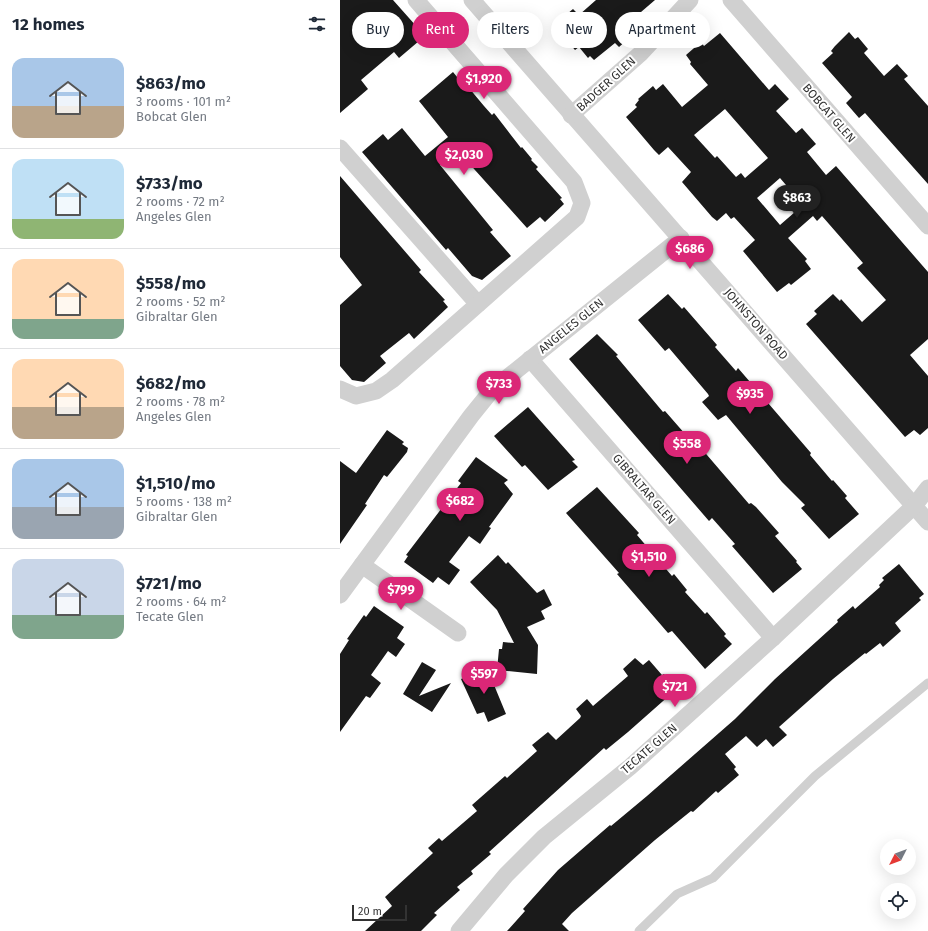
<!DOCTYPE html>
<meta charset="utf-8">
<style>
body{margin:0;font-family:"Fira Sans",sans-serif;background:#f6f6f7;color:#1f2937;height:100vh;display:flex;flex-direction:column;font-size:15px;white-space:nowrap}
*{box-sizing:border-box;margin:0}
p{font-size:13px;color:#747a83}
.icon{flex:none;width:22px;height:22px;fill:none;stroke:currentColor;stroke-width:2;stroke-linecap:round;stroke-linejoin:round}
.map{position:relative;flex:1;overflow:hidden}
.drawer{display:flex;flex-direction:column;background:#fff;width:340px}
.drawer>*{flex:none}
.top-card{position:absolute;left:12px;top:12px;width:380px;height:36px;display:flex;gap:8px}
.needle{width:26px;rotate:228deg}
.tools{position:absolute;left:540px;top:839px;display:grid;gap:8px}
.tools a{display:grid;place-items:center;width:36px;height:36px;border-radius:50%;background:#fff;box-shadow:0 4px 16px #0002;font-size:20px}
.scale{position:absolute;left:12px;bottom:10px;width:55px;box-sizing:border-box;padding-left:4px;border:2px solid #333;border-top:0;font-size:11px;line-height:14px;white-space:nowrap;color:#333;-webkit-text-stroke:3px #fff;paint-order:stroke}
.price{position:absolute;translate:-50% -34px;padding:0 9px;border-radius:14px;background:#db2777;color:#fff;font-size:13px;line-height:26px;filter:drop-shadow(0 1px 2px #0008)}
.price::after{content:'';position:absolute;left:50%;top:24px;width:12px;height:9px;margin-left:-6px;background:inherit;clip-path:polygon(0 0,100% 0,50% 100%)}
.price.current{background:#222;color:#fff}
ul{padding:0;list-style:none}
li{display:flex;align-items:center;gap:12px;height:100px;padding:0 12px}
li+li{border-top:1px solid #e0e1e3}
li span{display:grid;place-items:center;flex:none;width:112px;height:80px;border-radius:12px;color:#555}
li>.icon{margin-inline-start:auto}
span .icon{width:48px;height:48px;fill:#fffc;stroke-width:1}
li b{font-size:17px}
h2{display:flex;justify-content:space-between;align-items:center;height:48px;padding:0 12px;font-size:17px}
.pill{padding:0 14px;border-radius:18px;background:#fff;box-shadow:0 4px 16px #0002;font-size:14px;line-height:36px}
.pill.current{background:#db2777;color:#fff}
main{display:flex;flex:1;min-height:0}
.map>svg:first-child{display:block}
.building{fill:#1a1a1a;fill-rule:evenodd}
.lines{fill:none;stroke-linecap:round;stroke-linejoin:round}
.service{stroke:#d0d0d0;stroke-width:9}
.minor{stroke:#d0d0d0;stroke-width:17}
.labels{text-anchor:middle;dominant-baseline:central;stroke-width:4;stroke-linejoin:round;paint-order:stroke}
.street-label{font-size:12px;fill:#333;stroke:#fff}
</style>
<main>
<section class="drawer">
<h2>12 homes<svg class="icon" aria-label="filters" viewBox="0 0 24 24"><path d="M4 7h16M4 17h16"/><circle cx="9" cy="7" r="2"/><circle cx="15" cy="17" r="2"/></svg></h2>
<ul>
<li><span style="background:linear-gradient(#a9c7e8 60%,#b9a48a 0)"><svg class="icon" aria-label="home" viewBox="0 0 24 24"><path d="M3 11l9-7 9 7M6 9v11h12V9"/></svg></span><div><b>$863/mo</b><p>3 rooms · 101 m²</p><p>Bobcat Glen</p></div></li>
<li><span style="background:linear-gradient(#bfe0f5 75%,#8fb573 0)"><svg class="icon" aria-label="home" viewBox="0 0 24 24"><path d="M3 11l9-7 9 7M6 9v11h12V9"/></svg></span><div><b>$733/mo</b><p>2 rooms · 72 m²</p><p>Angeles Glen</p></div></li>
<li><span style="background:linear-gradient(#ffd9b3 75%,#7fa58c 0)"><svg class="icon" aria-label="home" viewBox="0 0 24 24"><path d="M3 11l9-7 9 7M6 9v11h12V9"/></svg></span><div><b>$558/mo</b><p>2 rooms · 52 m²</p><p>Gibraltar Glen</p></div></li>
<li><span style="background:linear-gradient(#ffd9b3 60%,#b9a48a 0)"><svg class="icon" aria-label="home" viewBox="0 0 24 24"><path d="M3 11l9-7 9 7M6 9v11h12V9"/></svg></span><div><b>$682/mo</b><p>2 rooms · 78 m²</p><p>Angeles Glen</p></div></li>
<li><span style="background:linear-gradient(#a9c7e8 60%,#9aa5b1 0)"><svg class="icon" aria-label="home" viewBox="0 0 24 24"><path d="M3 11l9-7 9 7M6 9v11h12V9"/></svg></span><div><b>$1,510/mo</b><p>5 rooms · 138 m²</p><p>Gibraltar Glen</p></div></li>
<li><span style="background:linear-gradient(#c9d6e8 70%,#7fa58c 0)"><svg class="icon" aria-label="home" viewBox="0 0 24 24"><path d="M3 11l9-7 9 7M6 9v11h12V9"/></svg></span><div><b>$721/mo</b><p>2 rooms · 64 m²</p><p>Tecate Glen</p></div></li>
</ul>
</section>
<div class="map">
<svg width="588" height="931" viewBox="0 0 588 931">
<rect width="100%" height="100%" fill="#fff"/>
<g class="building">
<path d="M0,0H53L77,27L79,35L76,38L79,41L59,58L54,52L21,80L28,89L0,113Z"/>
<path d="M256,0H315L287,24L295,33L279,47L275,43L254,60L250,56L248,58L239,47L235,50L222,35L229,29L221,19L233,9L239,15Z"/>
<path d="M509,32L515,39L518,37L528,49L524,53L544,76L557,64L568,76L564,79L588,106V184L525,113L519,118L506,103L512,97L482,63L493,53L491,51L495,46Z"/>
<path d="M380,33L429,90L435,84L449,99L436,111L456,133L462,128L476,144L467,152L486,175L496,166L588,272V339L570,355L588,376V428L580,435L574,430L565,437L466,324L477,314L474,311L493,294L500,301L501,299L522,322L546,300L517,268L523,263L482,216L477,221L473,216L448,238L467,259L465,261L471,269L451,285L449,283L437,292L403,251L415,240L394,217L391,219L386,213L377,221L372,217L342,182L351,172L328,147L319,155L314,150L286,117L297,107L295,105L299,100L298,99L313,86L316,90L323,84L342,107L368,85L350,64L351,62L346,55L361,42L364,46ZM385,109L428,158L405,178L401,173L396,177L377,156L375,158L354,135ZM440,178L463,205L440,225L417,198Z"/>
<path d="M113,72L122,83L124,82L144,106L152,115L154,113L181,148L182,147L192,159L191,160L198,167L196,169L222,198L220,199L224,204L205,222L200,217L187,228L117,150L100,165L153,230L150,232L171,256L142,280L132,276L108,248L106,250L22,152L43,134L48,140L62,128L85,156L108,137L79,101Z"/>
<path d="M0,176L81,270L79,272L105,300L103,301L108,307L74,339L69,333L40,356L46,363L24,382L12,380L0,366V305L22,285L0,257Z"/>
<path d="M328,294L342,309L344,307L377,345L375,347L396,371L398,368L471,453L470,455L492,481L493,480L507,496L505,498L519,514L489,539L461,508L465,505L442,482L386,415L378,420L362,402L369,396L368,394L329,348L325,351L298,320Z"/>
<path d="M257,334L278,355L276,356L323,412L325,411L359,450L361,448L409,504L411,503L416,507L439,533L435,536L457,561L456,562L462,569L433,593L392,546L395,544L372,518L369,521L229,359Z"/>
<path d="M188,407L235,460L232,461L238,467L208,490L185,465L182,467L154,436Z"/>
<path d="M47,430L64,442L62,444L68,448L67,452L47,477L44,475L25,504L27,505L0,544V461L16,473Z"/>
<path d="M136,457L168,480L164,483L173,494L149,527L151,528L140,544L129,536L109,562L120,570L109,585L98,577L93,583L64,562L68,556L66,555L121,483L118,481Z"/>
<path d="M257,487L299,533L297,535L332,576L334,574L347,590L345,592L365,614L367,612L386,634L384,636L392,644L365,669L332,631L328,633L277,574L279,573L226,513Z"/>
<path d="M158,555L166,564L168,562L197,593L204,589L212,605L201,611L205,619L187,627L198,645L197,674L157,670L159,649H162L163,642L174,643L157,610L130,582Z"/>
<path d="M559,564L584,594L579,598L581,600L555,623L561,631L543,647L540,643L526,654L525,653L493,679L439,727L447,735L433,747L426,739L417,747L406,736L385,754L396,767L394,769L399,775L378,793L376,791L353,812L351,811L315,840L232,913L222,924L229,931H167L185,911L183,909L218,870L270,825L271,826L307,796L395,719L435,679L498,622L497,620L513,606L515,609L540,587L539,585L544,580L542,578Z"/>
<path d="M34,606L64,627L57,638L65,644L56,657L48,651L31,675L41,683L30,698L26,696L0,732V654L9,640L7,639L24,615L26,617Z"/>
<path d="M295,658L303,665L309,660L322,675L324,674L335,687L329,692L331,694L288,732L266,750L264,748L149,852L151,854L131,871L133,874L117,887L120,890L94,913L97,915L81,931H25L52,906L45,897L93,853L88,848L99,838L102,841L137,811L132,805L165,776L167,778L197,751L192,745L208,732L216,740L240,718L241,716L236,709L247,699L253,706L288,676L283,669Z"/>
<path d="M82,662L96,670L79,696L111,683L92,712L63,694Z"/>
<path d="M147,668L166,714L148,722L144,712L137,714L121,679Z"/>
</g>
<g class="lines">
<path class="service" d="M299,931L337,894L373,878L475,776L588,683"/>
<g class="minor">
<path d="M132,0L588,522"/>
<path d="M391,0L588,226"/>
<path d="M231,115L300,54L350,0"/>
<path d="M0,148L138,304"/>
<path d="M190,359L433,638"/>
<path d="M0,389L16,396L36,391L52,380L237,217L242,203L234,182L76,0"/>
<path d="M22,565L118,633"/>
<path d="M0,595L131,416L152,390L341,238"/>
<path d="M119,931L166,875L204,837L290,767L433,638L574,506L588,488"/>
</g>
</g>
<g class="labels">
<g class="street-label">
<text transform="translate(266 84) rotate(-42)">BADGER GLEN</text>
<text transform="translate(489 113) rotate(49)">BOBCAT GLEN</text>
<text transform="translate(416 324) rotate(49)">JOHNSTON ROAD</text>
<text transform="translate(231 326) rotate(-39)">ANGELES GLEN</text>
<text transform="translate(304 489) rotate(49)">GIBRALTAR GLEN</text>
<text transform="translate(309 749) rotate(-41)">TECATE GLEN</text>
</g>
</g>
</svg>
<div class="tools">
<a><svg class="needle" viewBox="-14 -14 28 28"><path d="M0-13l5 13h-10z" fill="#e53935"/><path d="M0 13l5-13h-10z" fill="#747a83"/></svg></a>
<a><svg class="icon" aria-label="locate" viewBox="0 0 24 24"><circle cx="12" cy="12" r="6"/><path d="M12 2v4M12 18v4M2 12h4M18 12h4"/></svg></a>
</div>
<div class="scale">20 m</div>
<b class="price" style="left:144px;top:100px">$1,920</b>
<b class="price" style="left:124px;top:176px">$2,030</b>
<b class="price current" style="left:457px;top:219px">$863</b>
<b class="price" style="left:350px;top:270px">$686</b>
<b class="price" style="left:159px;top:405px">$733</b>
<b class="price" style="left:410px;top:415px">$935</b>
<b class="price" style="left:347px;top:465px">$558</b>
<b class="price" style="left:120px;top:522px">$682</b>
<b class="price" style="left:309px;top:578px">$1,510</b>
<b class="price" style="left:61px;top:611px">$799</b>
<b class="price" style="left:144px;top:695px">$597</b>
<b class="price" style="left:335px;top:708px">$721</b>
<div class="top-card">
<a class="pill">Buy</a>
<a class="pill current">Rent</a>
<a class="pill">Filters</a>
<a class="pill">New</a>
<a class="pill">Apartment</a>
</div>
</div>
</main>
